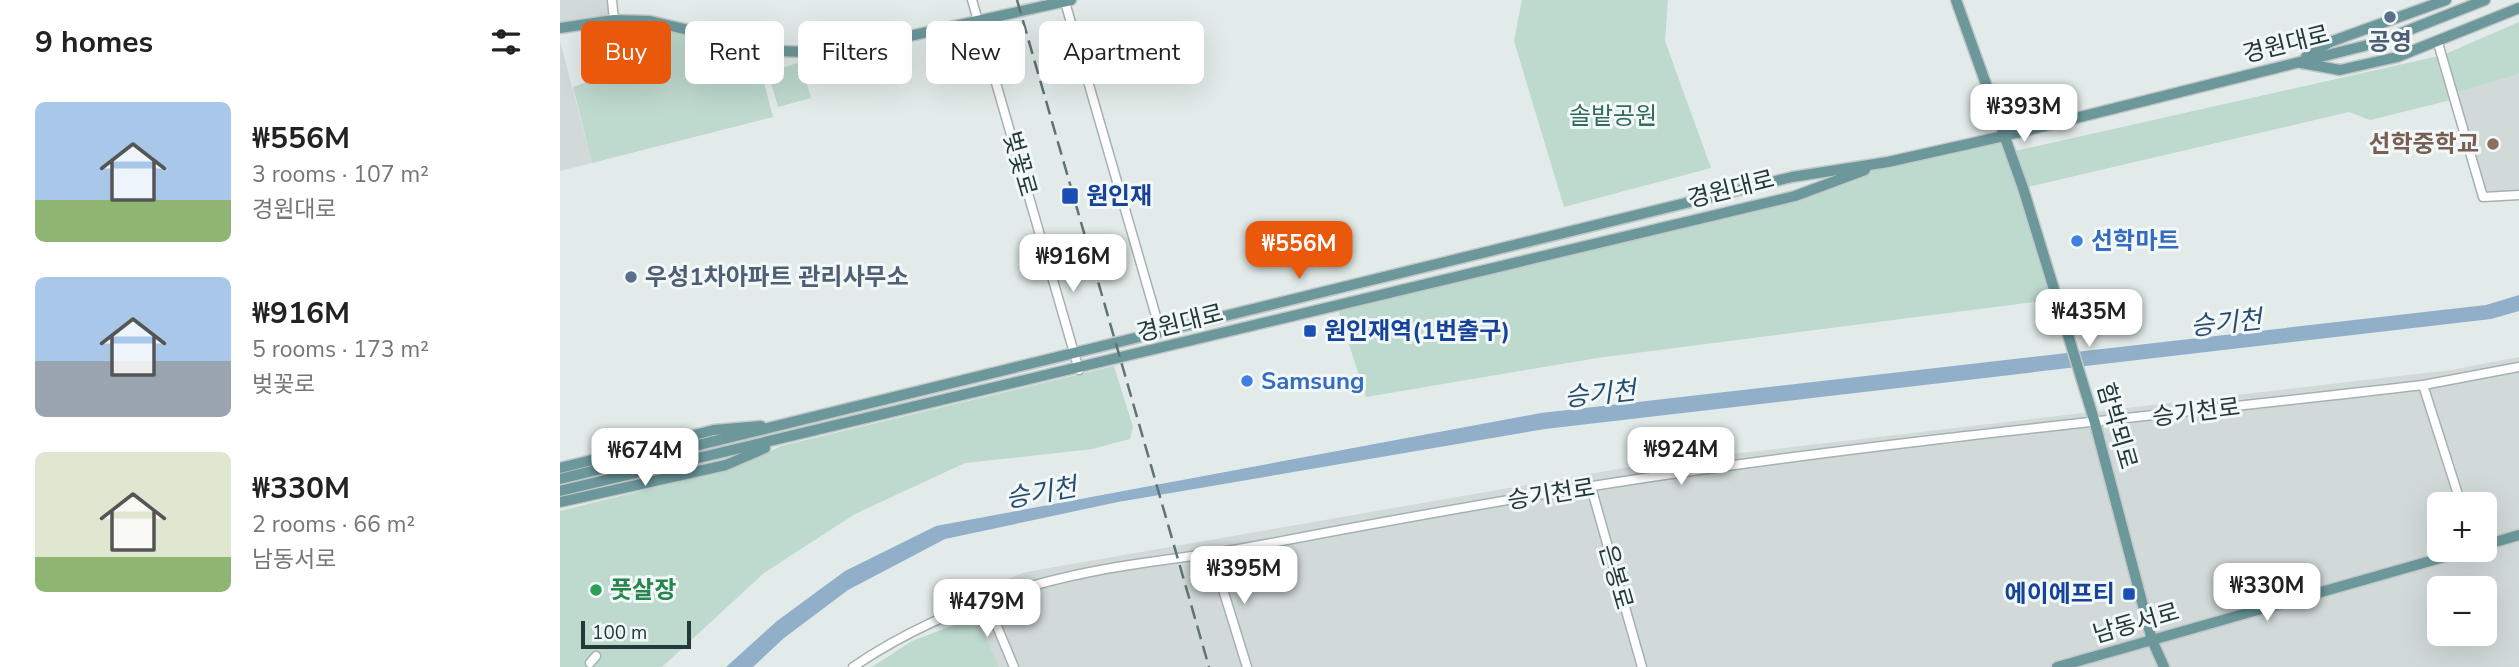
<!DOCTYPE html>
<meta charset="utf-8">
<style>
body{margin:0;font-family:"Nunito Sans","Noto Sans KR",sans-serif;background:#f6f6f6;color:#222;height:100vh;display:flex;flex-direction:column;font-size:26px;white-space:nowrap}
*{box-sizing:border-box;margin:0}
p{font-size:23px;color:#767676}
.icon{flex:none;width:38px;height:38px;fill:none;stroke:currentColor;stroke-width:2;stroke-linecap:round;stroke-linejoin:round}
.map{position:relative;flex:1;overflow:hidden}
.drawer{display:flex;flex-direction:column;background:#fff;width:560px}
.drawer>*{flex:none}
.banner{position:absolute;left:21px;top:21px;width:665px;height:63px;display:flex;gap:14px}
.controls{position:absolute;left:1867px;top:492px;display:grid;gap:14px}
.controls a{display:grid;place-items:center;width:70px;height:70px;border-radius:10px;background:#fff;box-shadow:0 7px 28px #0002;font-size:35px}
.scale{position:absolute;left:21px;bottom:18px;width:110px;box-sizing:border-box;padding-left:7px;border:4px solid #24393a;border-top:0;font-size:19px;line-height:24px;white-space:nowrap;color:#24393a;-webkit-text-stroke:5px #f2f8f7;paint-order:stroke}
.price{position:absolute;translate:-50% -60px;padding:0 16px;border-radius:14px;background:#fff;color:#222;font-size:23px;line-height:46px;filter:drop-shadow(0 2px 4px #0008)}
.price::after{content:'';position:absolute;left:50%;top:42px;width:21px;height:16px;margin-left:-10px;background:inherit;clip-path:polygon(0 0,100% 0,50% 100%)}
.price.on{background:#ea580c;color:#fff}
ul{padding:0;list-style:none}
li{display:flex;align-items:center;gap:21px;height:175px;padding:0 35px}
li span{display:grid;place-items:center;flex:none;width:196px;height:140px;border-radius:10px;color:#555}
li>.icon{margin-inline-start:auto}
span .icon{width:84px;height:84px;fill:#fffc;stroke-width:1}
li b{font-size:30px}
h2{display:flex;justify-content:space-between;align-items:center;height:84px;padding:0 35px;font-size:30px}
.chip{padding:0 24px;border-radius:10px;background:#fff;box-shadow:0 7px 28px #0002;font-size:24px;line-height:63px}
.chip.on{background:#ea580c;color:#fff}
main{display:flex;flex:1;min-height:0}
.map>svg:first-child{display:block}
.built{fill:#d1dad9;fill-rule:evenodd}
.green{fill:#bed9ce}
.water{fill:#91afc9}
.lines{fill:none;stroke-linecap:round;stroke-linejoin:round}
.minor-casing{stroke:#a5b2b1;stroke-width:11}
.major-casing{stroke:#c2c8c8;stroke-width:13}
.minor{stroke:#fff;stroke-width:8}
.major{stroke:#6c989b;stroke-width:10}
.rail{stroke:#5f7475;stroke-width:2.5;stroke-dasharray:14 7;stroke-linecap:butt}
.service-dot{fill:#5c6f8a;stroke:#f2f8f7;stroke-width:2.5}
.education-dot{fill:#8d6e63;stroke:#f2f8f7;stroke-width:2.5}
.transit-dot{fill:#1a4fb4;stroke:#f2f8f7;stroke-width:2.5}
.shop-dot{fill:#3f7fe0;stroke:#f2f8f7;stroke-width:2.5}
.leisure-dot{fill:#2e9e5b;stroke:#f2f8f7;stroke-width:2.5}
.labels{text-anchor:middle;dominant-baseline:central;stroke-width:6;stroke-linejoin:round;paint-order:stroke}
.service-label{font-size:24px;font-weight:bold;fill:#4e5e75;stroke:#f2f8f7}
.street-label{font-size:24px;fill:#24393a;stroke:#f2f8f7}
.park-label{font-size:24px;fill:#346b5a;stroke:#f2f8f7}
.education-label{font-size:24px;font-weight:bold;fill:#785e54;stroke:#f2f8f7;text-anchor:end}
.transit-label{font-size:24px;font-weight:bold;fill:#164399;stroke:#f2f8f7;text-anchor:start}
.shop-label{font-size:24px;font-weight:bold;fill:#366cbe;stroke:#f2f8f7;text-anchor:start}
.leisure-label{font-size:24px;font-weight:bold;fill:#27864d;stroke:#f2f8f7;text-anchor:start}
.water-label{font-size:26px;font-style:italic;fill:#264c6e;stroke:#f2f8f7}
</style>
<main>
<section class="drawer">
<h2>9 homes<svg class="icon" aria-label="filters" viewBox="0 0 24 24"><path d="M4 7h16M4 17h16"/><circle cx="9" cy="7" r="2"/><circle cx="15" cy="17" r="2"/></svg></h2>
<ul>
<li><span style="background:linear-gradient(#a9c7e8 70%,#8fb573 0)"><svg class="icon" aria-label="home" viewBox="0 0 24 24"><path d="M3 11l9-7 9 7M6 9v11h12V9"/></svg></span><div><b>₩556M</b><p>3 rooms · 107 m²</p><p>경원대로</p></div></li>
<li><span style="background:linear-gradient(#a9c7e8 60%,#9aa5b1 0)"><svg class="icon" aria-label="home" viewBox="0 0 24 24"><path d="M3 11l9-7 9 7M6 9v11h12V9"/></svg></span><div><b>₩916M</b><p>5 rooms · 173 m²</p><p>벚꽃로</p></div></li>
<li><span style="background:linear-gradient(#dfe7d0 75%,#8fb573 0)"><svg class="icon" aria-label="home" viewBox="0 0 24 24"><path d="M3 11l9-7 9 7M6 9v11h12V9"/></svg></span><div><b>₩330M</b><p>2 rooms · 66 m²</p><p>남동서로</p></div></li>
</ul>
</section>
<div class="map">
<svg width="1959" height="667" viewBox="0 0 1959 667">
<rect width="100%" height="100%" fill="#e2ebe9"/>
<g class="built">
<path d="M0,0H52L54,20L0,28Z"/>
<path d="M0,41L32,163L0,171Z"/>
<path d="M1959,74V195L1923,197L1893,93Z"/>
<path d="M1959,357V667H439L404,596L466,572L1087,464L1891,370ZM1880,504H1925V550H1880ZM1880,588H1925V634H1880Z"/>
</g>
<g class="green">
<path d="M962,0H1108L1105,41L1151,168L1004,207L954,41Z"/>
<path d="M71,21L201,47L200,67L213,117L32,163L13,87L54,72L51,60L76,52Z"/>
<path d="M1959,22V74L1894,93L1895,99L1810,120L1789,112L1463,188L1451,152L1883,55Z"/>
<path d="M241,62L251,98L218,107L208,72Z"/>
<path d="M1444,136L1497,299L1037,358L806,397L777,307L1235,196L1328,162Z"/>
<path d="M554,366L573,427L570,439L532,449L405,463L295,514L204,573L102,667H0V511L180,466L221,446Z"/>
<path d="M416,617L439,667H312L352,641Z"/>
</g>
<path class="water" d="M1959,295V311L1931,319L985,429L558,502L385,539L288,590L224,638L193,667H166L217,621L285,571L376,526L981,413L1926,305Z"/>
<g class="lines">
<defs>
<g id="minor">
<path d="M52,0L54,20"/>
<path d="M412,0L519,370"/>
<path d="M505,2L600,330"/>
<path d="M1878,43L1923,197L1959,195"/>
<path d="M1863,385L1901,504"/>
<path d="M1031,487L1082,667"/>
<path d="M652,554L687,667"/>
<path d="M426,600L454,667"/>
<path d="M30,663L36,656"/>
<path d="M293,667C365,618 445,589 530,572C588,560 648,556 706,544C842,518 980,493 1118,473C1365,437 1615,414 1863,385L1959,367"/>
</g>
<g id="major">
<path d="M1396,0L1463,188L1535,423L1592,640L1604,667"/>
<path d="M0,28L54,20L90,21L219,51L273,53L511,0"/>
<path d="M1746,57L1770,42L1886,0"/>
<path d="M1741,63L1780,70L1837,57L1959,8"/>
<path d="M0,468L154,430L201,426"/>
<path d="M0,479L1232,177L1328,162L1444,136L1816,43L1925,0"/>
<path d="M0,491L1235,196L1305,170"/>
<path d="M0,502L166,465L205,448"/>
<path d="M1925,545L1959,535"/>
<path d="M1497,667L1909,550"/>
</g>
</defs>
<use href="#minor" class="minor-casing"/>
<use href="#major" class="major-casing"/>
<use href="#minor" class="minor"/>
<use href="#major" class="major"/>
<path class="rail" d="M457,0L649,667"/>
</g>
<g class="service-dot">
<circle cx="1830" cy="17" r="7"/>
<circle cx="71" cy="277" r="7"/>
</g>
<circle class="education-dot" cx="1933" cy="144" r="7"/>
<g class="transit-dot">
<rect x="501" y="187" width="18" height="18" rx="3.5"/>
<rect x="743" y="324" width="14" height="14" rx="3.5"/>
<rect x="1562" y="587" width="14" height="14" rx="3.5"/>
</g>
<g class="shop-dot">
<circle cx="1517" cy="241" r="7"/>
<circle cx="687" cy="381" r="7"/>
</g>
<circle class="leisure-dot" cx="36" cy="590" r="7"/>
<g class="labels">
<g class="service-label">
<text x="1830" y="42">공영</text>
<text x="85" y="277" text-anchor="start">우성1차아파트 관리사무소</text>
</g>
<g class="street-label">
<text transform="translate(1726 44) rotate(-14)">경원대로</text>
<text transform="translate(460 164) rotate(74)">벚꽃로</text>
<text transform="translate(1171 189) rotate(-14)">경원대로</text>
<text transform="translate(620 323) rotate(-14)">경원대로</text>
<text transform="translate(1636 412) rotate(-7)">승기천로</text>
<text transform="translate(1557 426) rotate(74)">함박뫼로</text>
<text transform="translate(991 494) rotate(-9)">승기천로</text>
<text transform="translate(1056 577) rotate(74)">은봉로</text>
<text transform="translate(1576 623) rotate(-16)">남동서로</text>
</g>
<g class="park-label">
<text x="1053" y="116">솔밭공원</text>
</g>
<g class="education-label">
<text x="1919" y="144">선학중학교</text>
</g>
<g class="transit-label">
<text x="526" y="196">원인재</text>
<text x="764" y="331">원인재역(1번출구)</text>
<text x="1555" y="594" text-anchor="end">에이에프티</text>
</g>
<g class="shop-label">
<text x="1531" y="241">선학마트</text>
<text x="701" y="381">Samsung</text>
</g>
<g class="leisure-label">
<text x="50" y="590">풋살장</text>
</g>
<g class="water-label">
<text transform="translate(1666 323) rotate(-6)">승기천</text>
<text transform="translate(1040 394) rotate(-6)">승기천</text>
<text transform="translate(481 493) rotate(-10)">승기천</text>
</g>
</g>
</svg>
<div class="controls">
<a>+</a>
<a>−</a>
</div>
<div class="scale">100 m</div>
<b class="price" style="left:1464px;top:144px">₩393M</b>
<b class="price on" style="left:739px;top:281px">₩556M</b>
<b class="price" style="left:513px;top:294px">₩916M</b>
<b class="price" style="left:1529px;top:349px">₩435M</b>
<b class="price" style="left:1121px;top:487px">₩924M</b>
<b class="price" style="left:85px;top:488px">₩674M</b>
<b class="price" style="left:684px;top:606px">₩395M</b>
<b class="price" style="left:1707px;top:623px">₩330M</b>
<b class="price" style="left:427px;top:639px">₩479M</b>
<div class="banner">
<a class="chip on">Buy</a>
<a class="chip">Rent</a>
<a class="chip">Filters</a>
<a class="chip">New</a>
<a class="chip">Apartment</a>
</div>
</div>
</main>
